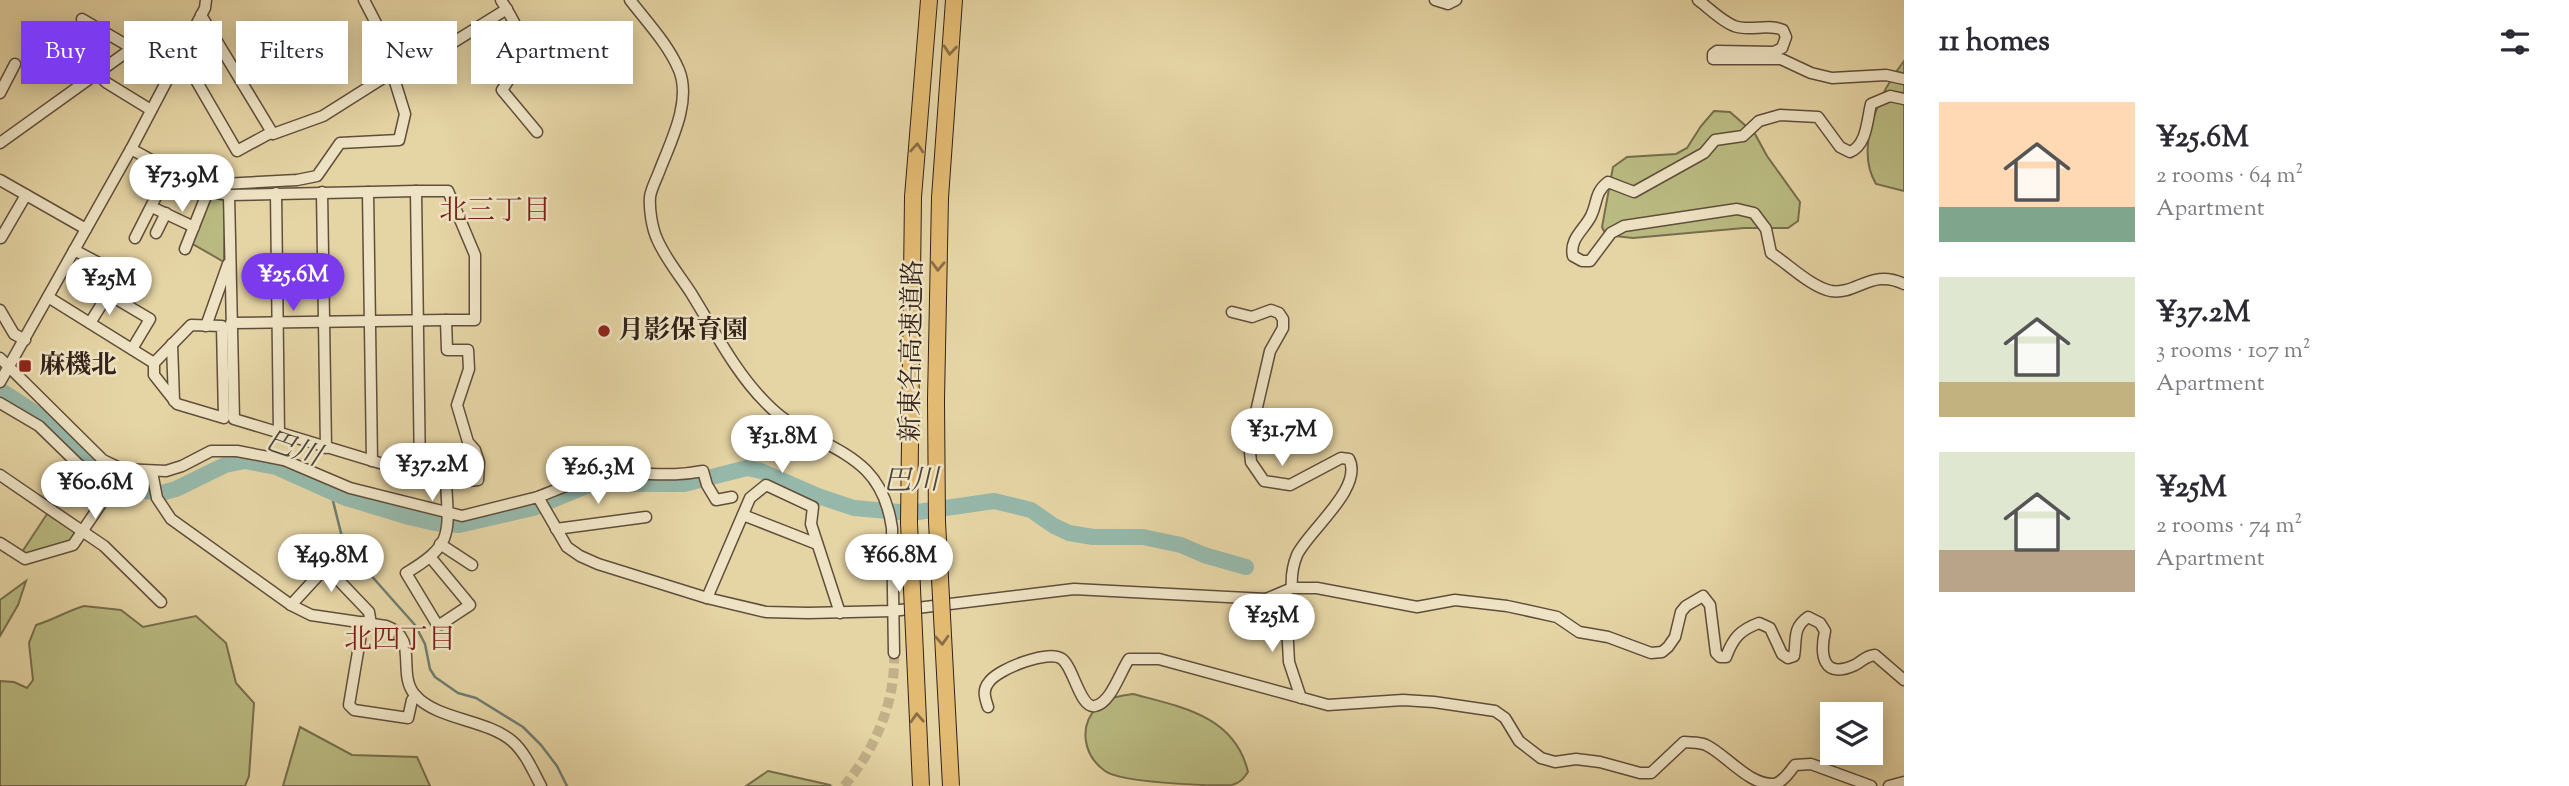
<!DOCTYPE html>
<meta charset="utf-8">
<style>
body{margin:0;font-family:"Sorts Mill Goudy","Noto Serif JP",serif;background:#f2f2f3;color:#2b2b33;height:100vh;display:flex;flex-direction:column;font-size:26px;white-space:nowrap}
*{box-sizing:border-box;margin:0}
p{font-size:23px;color:#7c7c81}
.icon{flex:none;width:38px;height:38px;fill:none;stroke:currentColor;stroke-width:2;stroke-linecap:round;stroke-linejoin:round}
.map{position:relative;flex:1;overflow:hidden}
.details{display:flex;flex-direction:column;background:#fff;width:665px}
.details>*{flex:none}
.hud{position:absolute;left:21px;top:21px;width:665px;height:63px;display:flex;gap:14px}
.buttons{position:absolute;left:1820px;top:702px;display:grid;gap:14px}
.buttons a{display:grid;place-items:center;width:63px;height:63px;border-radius:0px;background:#fff;box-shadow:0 4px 18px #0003;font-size:35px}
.price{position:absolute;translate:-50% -60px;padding:0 16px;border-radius:24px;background:#fff;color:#222;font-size:23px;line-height:46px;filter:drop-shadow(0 2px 4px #0008)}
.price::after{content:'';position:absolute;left:50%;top:42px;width:21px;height:16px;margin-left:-10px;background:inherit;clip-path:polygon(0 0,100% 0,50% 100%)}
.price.on{background:#7c3aed;color:#fff}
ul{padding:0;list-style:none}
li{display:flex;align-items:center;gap:21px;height:175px;padding:0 35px}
li span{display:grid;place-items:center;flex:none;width:196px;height:140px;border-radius:0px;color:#555}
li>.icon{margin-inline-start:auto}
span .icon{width:84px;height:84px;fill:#fffc;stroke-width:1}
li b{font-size:30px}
h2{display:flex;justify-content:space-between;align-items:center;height:84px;padding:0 35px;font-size:30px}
.chip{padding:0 24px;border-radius:0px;background:#fff;box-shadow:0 4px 18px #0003;font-size:24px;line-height:63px}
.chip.on{background:#7c3aed;color:#fff}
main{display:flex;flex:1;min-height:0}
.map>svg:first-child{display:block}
.green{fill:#babb82;stroke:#766e4e;stroke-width:2}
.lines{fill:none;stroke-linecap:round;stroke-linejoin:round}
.stream{stroke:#6e7c70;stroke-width:2.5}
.river{stroke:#96b8aa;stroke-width:16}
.minor-tunnel{stroke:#c1b088;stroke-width:10;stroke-dasharray:10 5;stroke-linecap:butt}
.minor-casing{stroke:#604e3c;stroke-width:13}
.highway-casing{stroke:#332219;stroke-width:18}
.minor{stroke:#eee3c4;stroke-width:10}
.highway{stroke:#e2ba72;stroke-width:16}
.highway-bridge-casing{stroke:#332219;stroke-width:18;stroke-linecap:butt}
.highway-bridge{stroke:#e2ba72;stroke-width:16}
.oneway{stroke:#8a6e46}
.poi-dot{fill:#8f2418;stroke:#eee3c4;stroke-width:2.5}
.labels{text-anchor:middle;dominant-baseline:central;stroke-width:5;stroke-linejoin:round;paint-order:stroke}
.poi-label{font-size:26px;font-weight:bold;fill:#332219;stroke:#eee3c4;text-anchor:start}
.street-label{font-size:26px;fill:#332219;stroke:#eee3c4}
.neighbourhood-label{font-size:28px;fill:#7a1f14;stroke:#eee3c4}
.water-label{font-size:28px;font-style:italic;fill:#4c483d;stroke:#eee3c4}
</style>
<main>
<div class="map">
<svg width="1904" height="786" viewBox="0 0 1904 786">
<rect width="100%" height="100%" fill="#e5d4a4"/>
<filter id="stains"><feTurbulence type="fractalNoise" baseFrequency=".00286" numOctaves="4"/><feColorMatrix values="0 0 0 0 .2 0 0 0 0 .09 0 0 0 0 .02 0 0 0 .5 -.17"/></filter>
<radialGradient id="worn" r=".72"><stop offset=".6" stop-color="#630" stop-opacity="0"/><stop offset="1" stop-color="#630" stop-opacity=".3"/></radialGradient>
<g class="green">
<path d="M1904,61V191L1876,184C1854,148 1880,91 1904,61Z"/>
<path d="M1714,111L1730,112L1755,134L1767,156L1800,202L1798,221L1788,228H1744L1633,238L1606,235L1602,227L1613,167L1627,157L1676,154L1687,148L1701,126Z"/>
<path d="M211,198L224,200L225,203L224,262L191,243Z"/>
<path d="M47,514L77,533L71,541L26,555L22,552Z"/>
<path d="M26,581L18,605L0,636V600Z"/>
<path d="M84,606L121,610L143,627L196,616L226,643L236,683L254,703L249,776L245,786H0V681L14,682L27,688L33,680L29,643L36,625C53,620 67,611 84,606Z"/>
<path d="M1133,694C1182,707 1235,716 1248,772C1243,779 1240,783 1232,785C1211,786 1121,783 1105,771C1083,755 1078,726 1098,706C1107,697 1121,696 1133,694Z"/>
<path d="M300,727L352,755L417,757L430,786H283Z"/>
<path d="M768,771L830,785L831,786H746Z"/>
</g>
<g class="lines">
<path class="stream" d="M330,489L344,545L415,625L425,644L430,669L435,677L458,693L476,698L523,727L541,745L557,766L567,786"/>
<path class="river" d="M0,390L49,422L84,457L119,484L139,490L161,493L176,489L225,465L245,461L276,467L343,497L409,517L435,523L459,525L533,508L591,484H684L747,468L761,471L818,496L854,508L911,513L994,501L1031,510L1054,526L1069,533L1093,537H1143L1181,545L1204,555L1246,567"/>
<path class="minor-tunnel" d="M844,786C875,749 896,702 894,653"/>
<defs>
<g id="minor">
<path d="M501,0C525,38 529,51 502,90L537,132"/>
<path d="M630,0C647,22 668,44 679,70C692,102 670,143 659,172C656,180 651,189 650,197C649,209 652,228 657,239C665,258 680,276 691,293C714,330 735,372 766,403C814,453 880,443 892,528L894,653"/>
<path d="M1435,0L1448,4L1456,0"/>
<path d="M1698,0C1709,8 1720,20 1734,26C1750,32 1767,23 1783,30L1786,37L1782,48L1774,52L1717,51L1713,54V59H1781L1811,73L1832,78L1886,75L1904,79"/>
<path d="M201,15L273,134L323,116L391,73L433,55L507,9"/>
<path d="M82,19L171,71"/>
<path d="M178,58L186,63L237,151L272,132"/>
<path d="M59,74L79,60L89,66L107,83L151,110"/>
<path d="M0,93L15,64"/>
<path d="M1904,99L1890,96L1871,104C1867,120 1867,145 1850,152L1840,147L1818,117L1780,115L1759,121L1743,136L1715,140L1704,153L1634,192L1608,182C1594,193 1598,202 1591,216C1584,230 1569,239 1573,256L1582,261H1590L1611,233L1624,226L1737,209L1754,213L1766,229L1771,253C1788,264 1811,287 1831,291C1857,295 1872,268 1904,284"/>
<path d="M0,143L131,49"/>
<path d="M131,149L208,191L229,195"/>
<path d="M0,180L86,229"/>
<path d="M416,191H448L475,255V320H446L447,350H468L469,369L457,405L468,442L475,450L479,462L478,480L446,483L234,419L229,195Z"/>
<path d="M416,191L420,475"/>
<path d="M322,192L326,448"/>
<path d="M368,192L372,461"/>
<path d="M276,193L279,434"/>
<path d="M156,209L194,227"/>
<path d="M156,233L166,213"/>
<path d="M1,238L26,195"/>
<path d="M135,238L169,171L188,172L223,184L297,180L317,176L340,143L399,140L405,114L378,27L364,0"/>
<path d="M185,249L208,191"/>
<path d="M74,250L116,272"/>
<path d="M48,297L154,363"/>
<path d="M0,310L14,334L25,340"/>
<path d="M1232,312L1252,317L1271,310L1279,313L1283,319V328L1270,351L1249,442L1251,462L1264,481L1290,485L1341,458L1349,459C1364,488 1308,531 1297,555C1293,565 1291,577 1292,588"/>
<path d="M90,323L108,294L150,319L132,349"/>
<path d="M231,323L446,320"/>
<path d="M191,325L222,326L224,418L177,404L154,375V363Z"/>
<path d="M206,326L228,264"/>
<path d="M172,344L174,401"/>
<path d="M0,358L103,460L122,469L166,471L182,466L211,451H237L284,460L350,488L462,516L538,497L567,547L580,556L598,564L707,598L766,612L808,613L892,611L1074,589L1266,599L1292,588H1317L1417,607L1455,600L1507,606L1557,617L1579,632L1608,637L1651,653L1662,652L1668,647L1675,637L1681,612L1686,606L1703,596L1710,605L1716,653L1720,657H1726C1733,638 1740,630 1759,623L1770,628L1782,654L1788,658L1794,656C1797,640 1792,628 1808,617L1820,623L1825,631C1820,654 1822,680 1855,665C1863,661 1865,656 1875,655L1904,680"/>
<path d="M0,382L131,149L205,8L206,0"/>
<path d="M0,403L39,426L78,464L111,489L73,545L25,559L0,543"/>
<path d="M152,472L157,498L171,519L291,605L311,615L386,626C420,638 396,673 415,695C437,720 486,719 512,741C525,752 533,771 541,786"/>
<path d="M0,475L104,546L161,602"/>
<path d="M538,497C566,486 591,474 622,474C652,473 672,477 703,471L707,485L716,500L732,497"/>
<path d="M743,515L817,544"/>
<path d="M556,529L646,517"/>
<path d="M440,544L472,565"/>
<path d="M431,558L470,605L438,626L406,573C453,545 449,534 446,483"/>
<path d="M707,598L750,498L766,485L813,507L811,524L840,613"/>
<path d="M1266,599L1287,625L1289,662L1301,698"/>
<path d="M291,605L326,567L369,612L371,624"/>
<path d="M363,622L349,705L354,710L408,718L412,700L416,696"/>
<path d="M988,707C985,698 982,690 989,682C998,669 1049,649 1062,659C1074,668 1080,709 1095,706C1111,703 1120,672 1129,659H1159L1328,705L1403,700L1434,702L1495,711L1505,718L1519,741L1541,758L1555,762L1576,759L1600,762L1640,773H1651L1684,742C1692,743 1699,742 1706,745C1727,755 1749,786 1775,784C1784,781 1790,771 1795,765L1811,764L1871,786"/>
<path d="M1889,786L1904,782"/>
</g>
<g id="highway">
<path d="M913,197L929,0"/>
<path d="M940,198L954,0"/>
</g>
</defs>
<use href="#minor" class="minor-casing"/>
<use href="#highway" class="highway-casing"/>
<use href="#minor" class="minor"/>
<use href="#highway" class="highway"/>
<defs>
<g id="highway-bridge">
<path d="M913,197L909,523L921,786"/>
<path d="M940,198L936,400L937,522L951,786"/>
</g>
</defs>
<use href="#highway-bridge" class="highway-bridge-casing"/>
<use href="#highway-bridge" class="highway-bridge"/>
</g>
<defs><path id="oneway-chevron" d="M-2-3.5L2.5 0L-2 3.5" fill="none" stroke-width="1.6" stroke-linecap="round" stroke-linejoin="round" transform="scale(1.75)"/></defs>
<g class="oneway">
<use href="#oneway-chevron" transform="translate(950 50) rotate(95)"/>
<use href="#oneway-chevron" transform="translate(917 148) rotate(-86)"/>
<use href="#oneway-chevron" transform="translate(938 266) rotate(92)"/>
<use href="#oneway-chevron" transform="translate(942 640) rotate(87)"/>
<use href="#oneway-chevron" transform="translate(917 718) rotate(-93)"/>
</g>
<g class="poi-dot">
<circle cx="604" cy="331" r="7"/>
<rect x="18" y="359" width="14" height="14" rx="3.5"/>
</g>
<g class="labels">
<g class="poi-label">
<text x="618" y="331">月影保育園</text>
<text x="39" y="366">麻機北</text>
</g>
<g class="street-label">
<text transform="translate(913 351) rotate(-89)">新東名高速道路</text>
</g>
<g class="neighbourhood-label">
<text x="495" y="212">北三丁目</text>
<text x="400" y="641">北四丁目</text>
</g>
<g class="water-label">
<text transform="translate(293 450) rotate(19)">巴川</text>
<text transform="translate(911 482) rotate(-1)">巴川</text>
</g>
</g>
<rect width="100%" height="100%" filter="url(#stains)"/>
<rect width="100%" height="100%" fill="url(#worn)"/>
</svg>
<div class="buttons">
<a><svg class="icon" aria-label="layers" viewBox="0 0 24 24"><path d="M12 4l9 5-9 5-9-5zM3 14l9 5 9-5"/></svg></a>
</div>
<b class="price" style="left:182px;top:214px">¥73.9M</b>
<b class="price on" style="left:293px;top:313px">¥25.6M</b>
<b class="price" style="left:109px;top:317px">¥25M</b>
<b class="price" style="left:1282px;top:468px">¥31.7M</b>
<b class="price" style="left:782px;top:475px">¥31.8M</b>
<b class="price" style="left:432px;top:503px">¥37.2M</b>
<b class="price" style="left:598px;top:506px">¥26.3M</b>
<b class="price" style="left:95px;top:521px">¥60.6M</b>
<b class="price" style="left:331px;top:594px">¥49.8M</b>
<b class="price" style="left:899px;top:594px">¥66.8M</b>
<b class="price" style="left:1272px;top:654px">¥25M</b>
<div class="hud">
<a class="chip on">Buy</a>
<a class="chip">Rent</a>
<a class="chip">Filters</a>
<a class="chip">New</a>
<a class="chip">Apartment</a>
</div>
</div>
<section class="details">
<h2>11 homes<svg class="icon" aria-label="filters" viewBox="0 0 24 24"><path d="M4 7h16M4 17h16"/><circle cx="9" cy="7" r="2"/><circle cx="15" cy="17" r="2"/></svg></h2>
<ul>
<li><span style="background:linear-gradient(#ffd9b3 75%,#7fa58c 0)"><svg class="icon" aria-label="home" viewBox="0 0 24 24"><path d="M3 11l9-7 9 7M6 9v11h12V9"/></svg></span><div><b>¥25.6M</b><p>2 rooms · 64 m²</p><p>Apartment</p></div></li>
<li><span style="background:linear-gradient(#dfe7d0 75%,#c2b280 0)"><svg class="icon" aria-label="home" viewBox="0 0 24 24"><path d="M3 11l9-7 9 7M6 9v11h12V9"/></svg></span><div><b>¥37.2M</b><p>3 rooms · 107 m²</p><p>Apartment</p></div></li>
<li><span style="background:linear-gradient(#dfe7d0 70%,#b9a48a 0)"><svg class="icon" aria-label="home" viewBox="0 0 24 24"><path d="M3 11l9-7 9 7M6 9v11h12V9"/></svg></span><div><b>¥25M</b><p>2 rooms · 74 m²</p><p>Apartment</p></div></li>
</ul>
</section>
</main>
